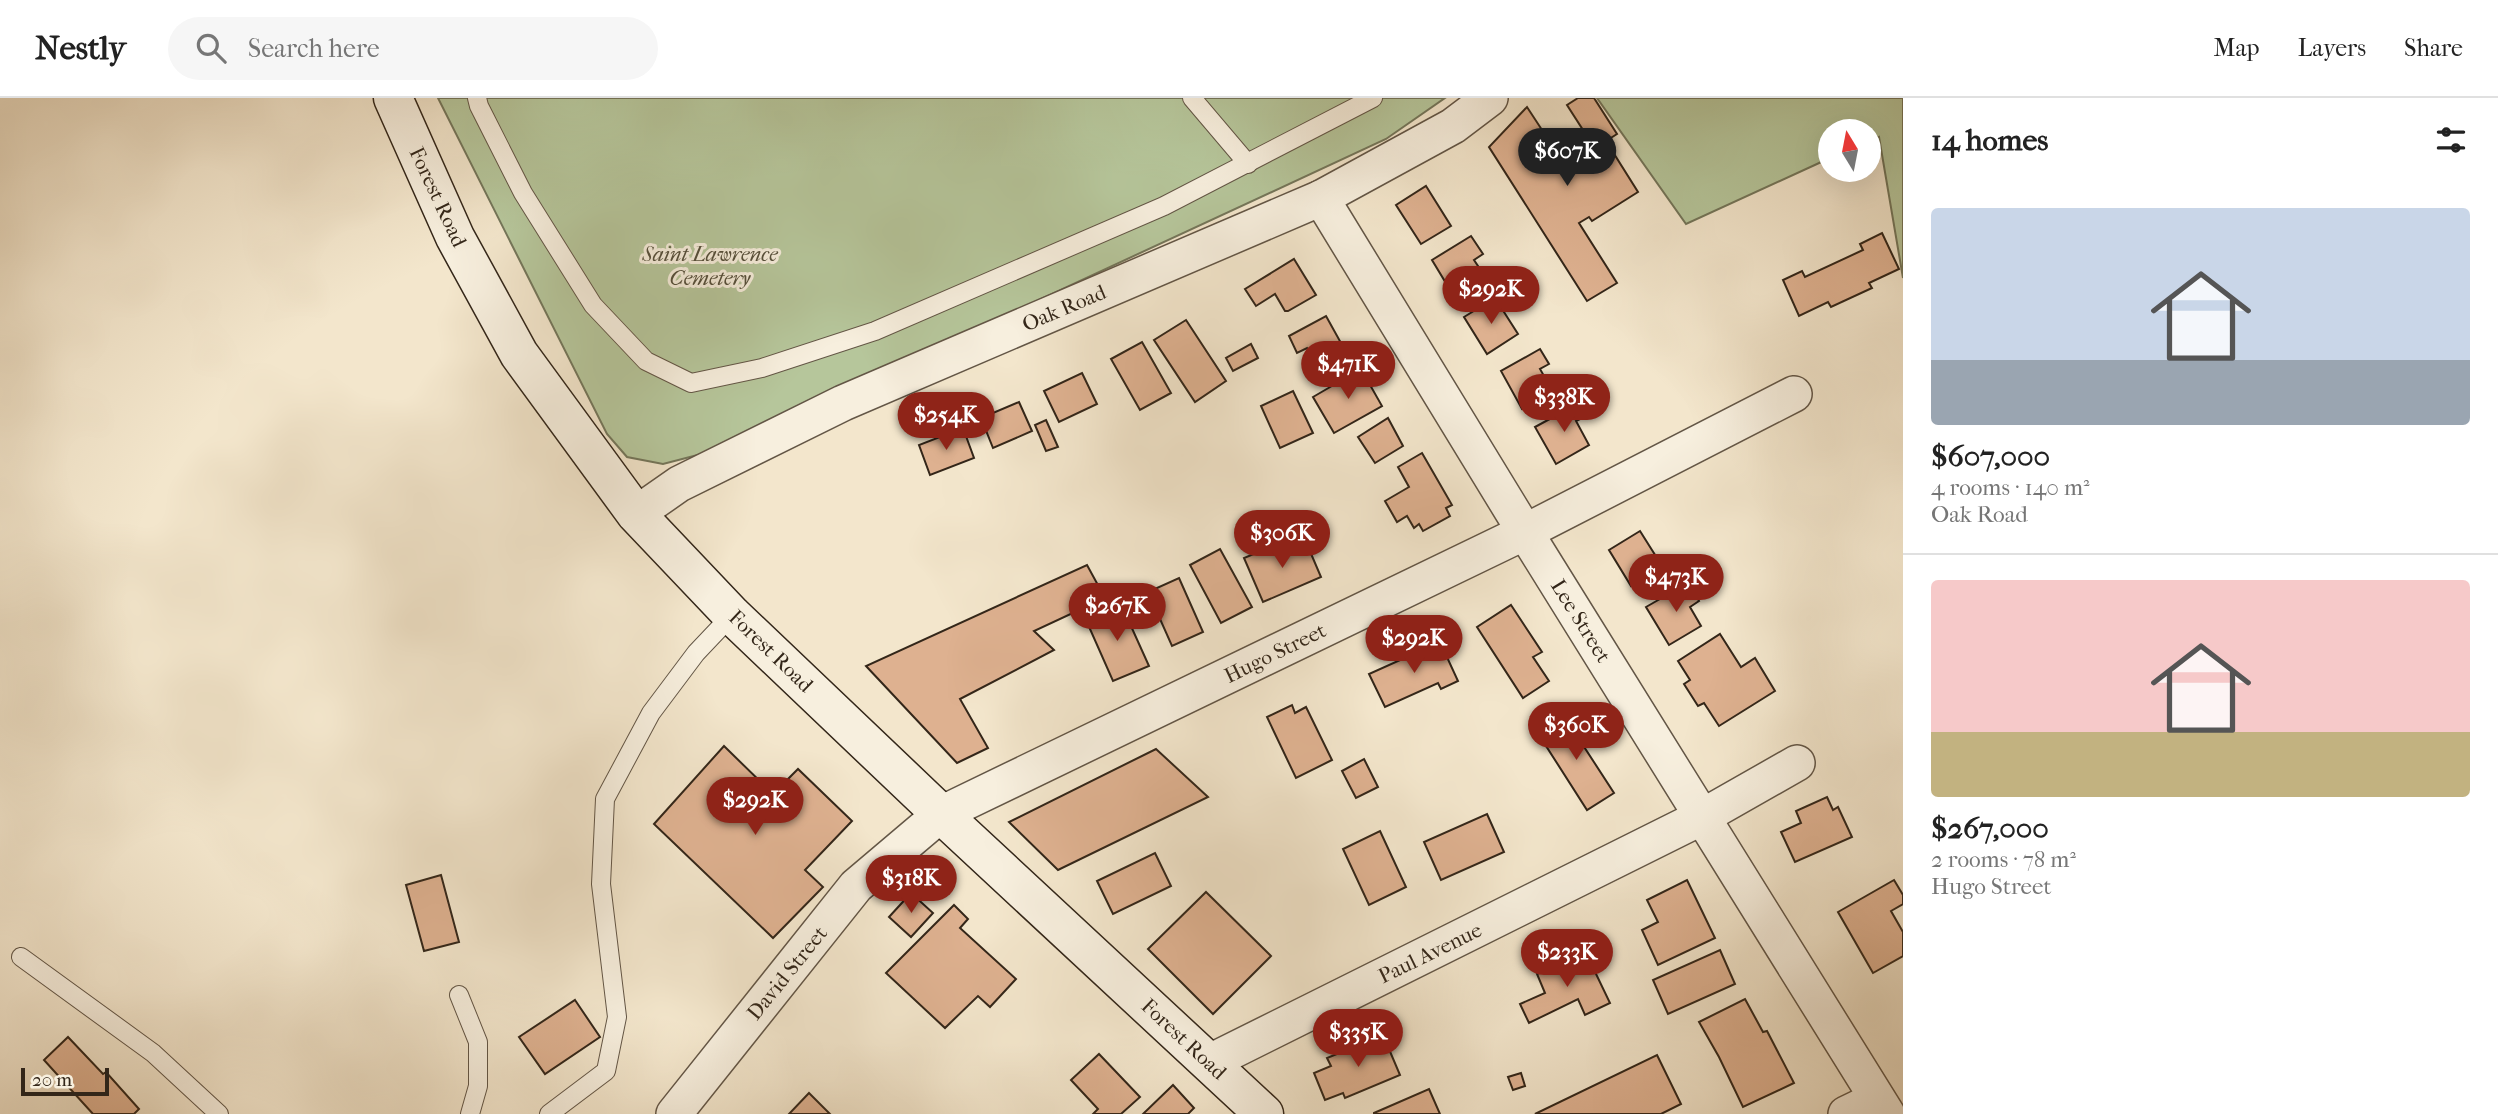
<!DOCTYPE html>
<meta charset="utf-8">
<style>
body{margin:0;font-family:"IM FELL French Canon",serif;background:#f6f6f6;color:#222;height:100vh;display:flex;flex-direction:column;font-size:26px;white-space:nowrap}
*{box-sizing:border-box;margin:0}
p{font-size:23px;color:#767676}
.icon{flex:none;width:38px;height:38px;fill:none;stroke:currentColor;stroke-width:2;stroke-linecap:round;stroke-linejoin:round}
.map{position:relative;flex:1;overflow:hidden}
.sheet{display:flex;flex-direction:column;background:#fff;width:595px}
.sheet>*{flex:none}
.needle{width:46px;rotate:350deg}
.fabs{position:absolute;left:1818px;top:21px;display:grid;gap:14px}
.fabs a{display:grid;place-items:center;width:63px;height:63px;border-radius:50%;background:#fff;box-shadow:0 7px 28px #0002;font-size:35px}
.scale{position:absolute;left:21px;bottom:18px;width:88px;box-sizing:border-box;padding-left:7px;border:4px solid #332619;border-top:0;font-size:19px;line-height:24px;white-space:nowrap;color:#332619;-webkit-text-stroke:5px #f7efde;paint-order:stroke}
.price{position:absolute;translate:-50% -60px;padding:0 16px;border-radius:24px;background:#8f2418;color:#fff;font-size:23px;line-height:46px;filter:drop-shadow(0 2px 4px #0008)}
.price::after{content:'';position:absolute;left:50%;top:42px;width:21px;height:16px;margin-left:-10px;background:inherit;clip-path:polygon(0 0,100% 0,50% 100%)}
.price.active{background:#222;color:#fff}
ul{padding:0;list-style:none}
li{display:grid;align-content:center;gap:14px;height:371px;padding:0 28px}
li+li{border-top:2px solid #e0e0e0}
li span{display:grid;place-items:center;height:217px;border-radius:7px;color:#555}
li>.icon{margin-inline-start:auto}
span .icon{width:126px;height:126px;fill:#fffc;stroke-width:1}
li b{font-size:30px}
h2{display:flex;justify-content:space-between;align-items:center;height:84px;padding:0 28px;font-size:30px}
header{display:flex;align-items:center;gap:42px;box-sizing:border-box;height:98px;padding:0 35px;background:#fff;border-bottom:2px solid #e0e0e0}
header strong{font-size:33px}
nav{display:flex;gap:38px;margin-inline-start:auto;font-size:24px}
.search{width:490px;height:63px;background:#f6f6f6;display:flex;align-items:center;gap:18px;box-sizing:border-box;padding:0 24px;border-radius:38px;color:#767676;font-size:26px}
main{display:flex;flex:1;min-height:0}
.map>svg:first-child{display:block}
.green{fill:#b6c69b;stroke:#74765a;stroke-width:2}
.building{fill:#deb190;stroke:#332619;stroke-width:2}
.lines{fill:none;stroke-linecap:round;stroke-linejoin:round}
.lane-casing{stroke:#635646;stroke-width:20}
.street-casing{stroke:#635646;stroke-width:38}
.secondary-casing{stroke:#332619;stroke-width:41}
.lane{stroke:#f7efde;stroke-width:18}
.street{stroke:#f7efde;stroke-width:35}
.secondary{stroke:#f7efde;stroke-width:38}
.labels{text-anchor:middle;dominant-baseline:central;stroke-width:6;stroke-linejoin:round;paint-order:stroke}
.street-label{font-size:21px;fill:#332619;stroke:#f7efde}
.park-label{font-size:21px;font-style:italic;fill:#544e3a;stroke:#f7efde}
</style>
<header>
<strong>Nestly</strong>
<div class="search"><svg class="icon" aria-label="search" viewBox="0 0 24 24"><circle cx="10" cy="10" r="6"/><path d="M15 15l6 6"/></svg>Search here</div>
<nav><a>Map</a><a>Layers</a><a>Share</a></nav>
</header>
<main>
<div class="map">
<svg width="1903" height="1016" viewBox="0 0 1903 1016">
<rect width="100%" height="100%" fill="#f3e6cc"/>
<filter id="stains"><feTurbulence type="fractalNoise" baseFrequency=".00286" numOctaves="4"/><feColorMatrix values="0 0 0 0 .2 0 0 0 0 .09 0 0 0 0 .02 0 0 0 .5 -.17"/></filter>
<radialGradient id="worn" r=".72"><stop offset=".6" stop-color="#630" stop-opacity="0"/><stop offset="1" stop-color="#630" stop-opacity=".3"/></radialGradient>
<g class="green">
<path d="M438,0H1445L1386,41L713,353L663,366L627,359L607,336Z"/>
<path d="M1597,0H1903V180L1879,39L1869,43V33H1830V60L1686,126Z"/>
</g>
<g class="building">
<path d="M1578,0H1594L1617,36L1606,43L1638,94L1592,123L1589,119L1579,125L1617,185L1587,203L1489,49L1527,9L1563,64L1592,46L1567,7Z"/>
<path d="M1426,88L1451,128L1421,146L1396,107Z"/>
<path d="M1882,135L1899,171L1869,185L1872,190L1831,209L1828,204L1799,218L1783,182L1802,173L1805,179L1863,152L1860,146Z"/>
<path d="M1471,138L1483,156L1474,162L1486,180L1455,200L1432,162Z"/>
<path d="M1294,161L1316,197L1288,213H1285L1275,196L1256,208L1245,191Z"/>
<path d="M1495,200L1518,236L1487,256L1464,219Z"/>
<path d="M1326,218L1346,254L1317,270L1307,250L1297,255L1289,238Z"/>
<path d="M1186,222L1226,283L1195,304L1154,242Z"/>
<path d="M1142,244L1171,295L1140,312L1111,261Z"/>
<path d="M1251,246L1258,260L1233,273L1226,260Z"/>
<path d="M1540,251L1549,266L1540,271L1553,294L1522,311L1501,273Z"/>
<path d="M1361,271L1382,308L1334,335L1313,299Z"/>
<path d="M1082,275L1097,306L1059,324L1044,293Z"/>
<path d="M1293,293L1313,335L1280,350L1261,308Z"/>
<path d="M1019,304L1032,333L993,350L981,320Z"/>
<path d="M1579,305L1586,318L1576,323L1589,347L1556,366L1535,329Z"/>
<path d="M1388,320L1403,348L1375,365L1358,339Z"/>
<path d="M1046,322L1058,349L1046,353L1035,327Z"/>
<path d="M963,330L974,360L930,377L919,347Z"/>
<path d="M1422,355L1452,407L1446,410L1450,418L1423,433L1419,426L1414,430L1407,418L1397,424L1385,403L1409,389L1398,369Z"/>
<path d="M1640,433L1662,468L1631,488L1609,452Z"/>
<path d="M1306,444L1321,479L1263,504L1244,460L1273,448L1277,457Z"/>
<path d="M1220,451L1252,509L1221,525L1190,467Z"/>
<path d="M1087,467L1105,500L1034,533L1054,552L960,601L988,650L957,665L866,568Z"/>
<path d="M1179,480L1203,534L1172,548L1148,494Z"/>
<path d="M1688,485L1699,503L1690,509L1701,528L1669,547L1646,509Z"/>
<path d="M1121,506L1149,568L1113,583L1086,522Z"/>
<path d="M1511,507L1542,554L1533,559L1549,583L1523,600L1477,529Z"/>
<path d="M1720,536L1741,569L1755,560L1775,593L1719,628L1704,605L1698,608L1684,586L1690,582L1678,563Z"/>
<path d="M1440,544L1458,583L1441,591L1438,585L1385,609L1369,576Z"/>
<path d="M1292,607L1295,615L1306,609L1332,662L1296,680L1267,619Z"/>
<path d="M1573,616L1586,637L1579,641L1614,695L1587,712L1539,637Z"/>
<path d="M724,648L773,696L798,671L852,723L805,772L823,789L773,840L654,726Z"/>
<path d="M1156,651L1208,699L1058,772L1009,724Z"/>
<path d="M1364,661L1378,689L1356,700L1342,673Z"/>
<path d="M1827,699L1833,712L1838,709L1852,739L1795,764L1781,734L1801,725L1796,713Z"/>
<path d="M1487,716L1504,754L1441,782L1424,744Z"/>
<path d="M1380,733L1406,789L1369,807L1343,751Z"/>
<path d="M1155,755L1171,788L1113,816L1097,783Z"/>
<path d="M441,777L459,844L424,853L406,787Z"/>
<path d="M1687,782L1715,840L1658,867L1642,832L1658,824L1647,802Z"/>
<path d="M1894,782L1903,797V806L1891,813L1903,834V858L1873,875L1838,814Z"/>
<path d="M1206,794L1271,858L1213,916L1148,851Z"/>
<path d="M911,795L933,815L911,839L889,819Z"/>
<path d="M954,807L968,821L960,830L1016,881L990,909L978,898L945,930L886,875Z"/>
<path d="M1720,852L1735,886L1668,916L1653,882Z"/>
<path d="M1585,853L1610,905L1585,917L1578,901L1529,925L1520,906L1545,895L1537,876Z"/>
<path d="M1745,901L1763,934L1767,933L1794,985L1743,1009L1719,959L1699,924Z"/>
<path d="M575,902L600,939L545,976L519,939Z"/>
<path d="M1383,937L1400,977L1345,1000L1343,995L1325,1002L1314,975L1331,968L1327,960Z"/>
<path d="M68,939L103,976L106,974L139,1011L134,1016H93L44,962Z"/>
<path d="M1099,956L1140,999L1121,1016H1093L1098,1011L1071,982Z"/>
<path d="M1657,957L1681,1006L1661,1016H1535Z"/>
<path d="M1521,975L1525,988L1513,992L1508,979Z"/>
<path d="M1173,987L1194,1010L1188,1016H1143Z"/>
<path d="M1429,991L1440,1016H1374V1015Z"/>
<path d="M809,995L830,1016H789Z"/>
</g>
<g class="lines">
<defs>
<g id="lane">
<path d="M477,0L479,8L523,95L593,207L646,263L691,285L762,270L875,233L1164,108L1373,0"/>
<path d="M1192,0L1248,66"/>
<path d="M21,859L153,955L219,1016"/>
<path d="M459,897L478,944V988L470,1016"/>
<path d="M549,1016L606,973L617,919L601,786L605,701L651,615L696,555L732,517"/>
</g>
<g id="street">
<path d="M1321,100L1525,434L1887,1016"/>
<path d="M636,416L679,386L843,305L1321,100L1453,28L1490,0"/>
<path d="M1210,964L1702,719L1797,665"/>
<path d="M674,1016L856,788L941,716L1525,434L1794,296"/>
<path d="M1846,1016L1877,1001"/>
</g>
<path id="secondary" d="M393,0L455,139L519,256L636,416L732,517L941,716L1264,1016"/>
</defs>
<use href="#lane" class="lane-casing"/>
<use href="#street" class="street-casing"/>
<use href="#secondary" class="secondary-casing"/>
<use href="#lane" class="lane"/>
<use href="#street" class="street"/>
<use href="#secondary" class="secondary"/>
</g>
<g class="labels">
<g class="street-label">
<text transform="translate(438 99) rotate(65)">Forest Road</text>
<text transform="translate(1064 210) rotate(-23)">Oak Road</text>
<text transform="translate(1581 523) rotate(58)">Lee Street</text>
<text transform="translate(771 553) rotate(44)">Forest Road</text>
<text transform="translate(1275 555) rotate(-26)">Hugo Street</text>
<text transform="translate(1430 855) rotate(-26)">Paul Avenue</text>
<text transform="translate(787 875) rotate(-51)">David Street</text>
<text transform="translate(1184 941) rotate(43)">Forest Road</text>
</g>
<g class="park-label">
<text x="710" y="156">Saint Lawrence<tspan x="710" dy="24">Cemetery</tspan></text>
</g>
</g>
<rect width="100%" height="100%" filter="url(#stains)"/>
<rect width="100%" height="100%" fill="url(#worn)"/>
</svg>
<div class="fabs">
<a><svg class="needle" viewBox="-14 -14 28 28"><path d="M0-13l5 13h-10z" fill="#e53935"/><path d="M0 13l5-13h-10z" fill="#767676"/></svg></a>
</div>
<div class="scale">20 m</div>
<b class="price active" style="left:1567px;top:90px">$607K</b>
<b class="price" style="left:1491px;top:228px">$292K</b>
<b class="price" style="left:1348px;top:303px">$471K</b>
<b class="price" style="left:1564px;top:336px">$338K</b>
<b class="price" style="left:946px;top:354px">$254K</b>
<b class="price" style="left:1282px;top:472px">$306K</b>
<b class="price" style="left:1676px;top:516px">$473K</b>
<b class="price" style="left:1117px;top:545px">$267K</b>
<b class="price" style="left:1414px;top:577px">$292K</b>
<b class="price" style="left:1576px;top:664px">$360K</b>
<b class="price" style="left:755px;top:739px">$292K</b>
<b class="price" style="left:911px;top:817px">$318K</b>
<b class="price" style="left:1567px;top:891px">$233K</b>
<b class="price" style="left:1358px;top:971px">$335K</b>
</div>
<section class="sheet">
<h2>14 homes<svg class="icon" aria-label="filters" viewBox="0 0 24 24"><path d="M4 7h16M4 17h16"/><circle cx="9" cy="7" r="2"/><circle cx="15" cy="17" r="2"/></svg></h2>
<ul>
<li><span style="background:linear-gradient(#c9d6e8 70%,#9aa5b1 0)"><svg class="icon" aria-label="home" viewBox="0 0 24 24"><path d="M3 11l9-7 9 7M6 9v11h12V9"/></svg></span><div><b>$607,000</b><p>4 rooms · 140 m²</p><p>Oak Road</p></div></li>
<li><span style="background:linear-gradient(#f6c9c9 70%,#c2b280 0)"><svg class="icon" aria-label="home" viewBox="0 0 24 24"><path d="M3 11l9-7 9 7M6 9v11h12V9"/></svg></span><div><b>$267,000</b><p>2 rooms · 78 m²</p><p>Hugo Street</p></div></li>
</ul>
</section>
</main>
